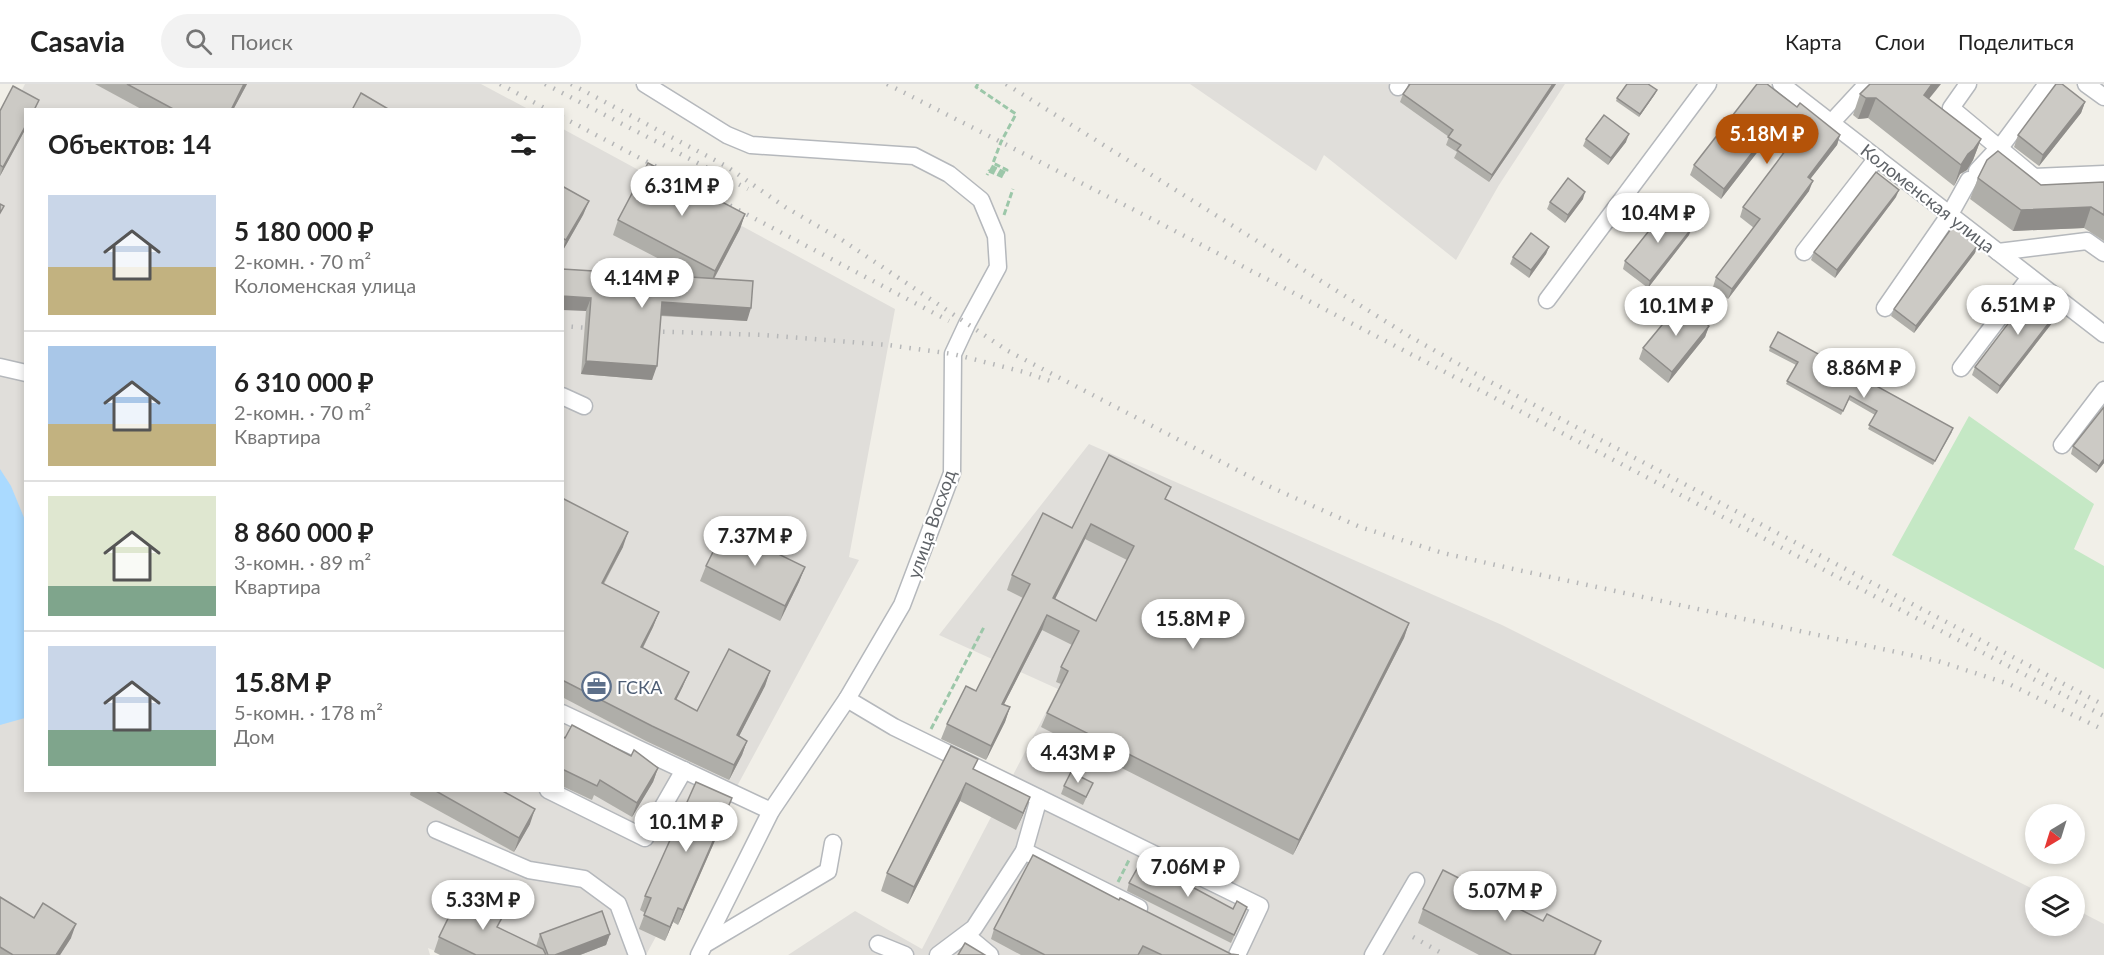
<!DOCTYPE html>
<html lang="ru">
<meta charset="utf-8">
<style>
body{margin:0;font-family:Lato,sans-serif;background:#f2f2f2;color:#222;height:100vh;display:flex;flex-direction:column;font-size:22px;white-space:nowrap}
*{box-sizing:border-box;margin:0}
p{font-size:20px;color:#767676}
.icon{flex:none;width:33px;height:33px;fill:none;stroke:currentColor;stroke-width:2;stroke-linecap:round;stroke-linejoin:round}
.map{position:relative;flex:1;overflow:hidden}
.side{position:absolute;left:24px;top:24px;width:540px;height:684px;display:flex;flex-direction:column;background:#fff;border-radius:0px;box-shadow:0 3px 9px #0003}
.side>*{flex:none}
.needle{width:39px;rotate:218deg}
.fabs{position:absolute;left:2025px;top:720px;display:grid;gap:12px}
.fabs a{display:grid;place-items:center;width:60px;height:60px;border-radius:50%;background:#fff;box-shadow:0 3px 9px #0003;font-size:30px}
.price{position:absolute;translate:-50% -51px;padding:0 14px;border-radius:21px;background:#fff;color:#222;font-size:20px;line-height:39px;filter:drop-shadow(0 2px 3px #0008)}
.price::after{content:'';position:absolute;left:50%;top:36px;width:18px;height:14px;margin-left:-9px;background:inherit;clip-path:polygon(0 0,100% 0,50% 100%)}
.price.active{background:#b45309;color:#fff}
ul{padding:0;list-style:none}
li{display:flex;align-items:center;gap:18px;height:150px;padding:0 24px}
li+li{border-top:2px solid #e0e0e0}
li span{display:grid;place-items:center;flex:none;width:168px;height:120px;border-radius:0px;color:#555}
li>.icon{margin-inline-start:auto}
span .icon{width:72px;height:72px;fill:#fffc;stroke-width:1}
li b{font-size:26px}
h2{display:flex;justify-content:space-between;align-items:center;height:72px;padding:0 24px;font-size:26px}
header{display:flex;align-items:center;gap:36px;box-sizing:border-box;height:84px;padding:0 30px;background:#fff;border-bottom:2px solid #e0e0e0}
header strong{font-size:28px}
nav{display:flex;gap:33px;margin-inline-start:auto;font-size:21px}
.search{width:420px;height:54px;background:#f2f2f2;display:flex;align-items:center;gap:15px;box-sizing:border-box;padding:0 21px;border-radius:33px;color:#767676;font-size:22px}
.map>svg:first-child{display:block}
.industrial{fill:#e0deda}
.green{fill:#c5e8c5}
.water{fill:#aadaff}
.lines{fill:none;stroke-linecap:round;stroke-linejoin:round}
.minor-casing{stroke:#b5b8bc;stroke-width:19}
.path{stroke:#9cc7a9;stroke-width:3;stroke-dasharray:6 3;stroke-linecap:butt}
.minor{stroke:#fff;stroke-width:16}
.rail{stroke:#b6b7b8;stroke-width:4.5;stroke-dasharray:1.5 8;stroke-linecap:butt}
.wall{fill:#afaea9;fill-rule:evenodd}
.shaded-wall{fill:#8f8d8a}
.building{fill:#cccac5;stroke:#8f8d8a;stroke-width:1.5;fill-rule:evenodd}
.labels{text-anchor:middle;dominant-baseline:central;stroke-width:4.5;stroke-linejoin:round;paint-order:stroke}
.street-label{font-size:18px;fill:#5f6368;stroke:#fff}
.service-label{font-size:18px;fill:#4e5e75;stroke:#fff;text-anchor:start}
</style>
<header>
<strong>Casavia</strong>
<div class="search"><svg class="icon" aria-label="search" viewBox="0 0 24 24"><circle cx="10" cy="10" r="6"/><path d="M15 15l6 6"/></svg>Поиск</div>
<nav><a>Карта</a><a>Слои</a><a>Поделиться</a></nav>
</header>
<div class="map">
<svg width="2104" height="871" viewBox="0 0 2104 871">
<rect width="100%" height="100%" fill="#f1efe8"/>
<g class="industrial">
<path d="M25,0H481L528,25L26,26V706H562L563,45L895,225L849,473L859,476L646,871H445L428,864L430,871H0V50Z"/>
<path d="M1190,0H1565L1499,101L1456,176L1324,71L1316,87Z"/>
<path d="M1089,360L1502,541L2035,806L2036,842H2074L2075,825L2104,840V871H788L855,827L922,865L1058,605L939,551Z"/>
</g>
<path class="green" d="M1969,332L2094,420L2074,465L2104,482V585L1892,471Z"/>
<path class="water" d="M0,385L11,402L25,436V634L0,641Z"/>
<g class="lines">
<defs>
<g id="minor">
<path d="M645,0L727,51L751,61L914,72L949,90L981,116L996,152L998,183L967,240L953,270L952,389L902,521L847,615L771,727L699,871"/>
<path d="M1781,0L2104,250"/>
<path d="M1968,0L1951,24L2034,93L2104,90"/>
<path d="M2086,0L2104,13"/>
<path d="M1398,3L1400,0"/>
<path d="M1831,39L1867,0"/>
<path d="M1977,87L2005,57L2047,0"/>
<path d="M1804,168L1877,74"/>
<path d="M1998,168L2087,157L2104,169"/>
<path d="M1547,216L1708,0"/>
<path d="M1885,224L1950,130L1969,96"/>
<path d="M0,283L26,289"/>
<path d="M1961,284L2030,193"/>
<path d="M562,312L584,322"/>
<path d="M2062,361L2104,306"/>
<path d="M847,615L894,643L1260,822L1237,871"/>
<path d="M562,629L771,727"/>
<path d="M548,706L645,754L684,686"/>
<path d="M436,746L529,786L584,795L618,820L637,871"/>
<path d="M1024,767L1139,824"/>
<path d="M966,851L990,871"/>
<path d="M707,859L828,787L833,759"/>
<path d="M878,860L905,871"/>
<path d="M938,871L974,844L1024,767L1039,714"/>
<path d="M1373,871L1416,797"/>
</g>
</defs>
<use href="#minor" class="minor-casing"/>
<g class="path">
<path d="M978,0L976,3L1016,30L1001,58L993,79L1007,86L1006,89L991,82L990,84L1004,91L1003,93L989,87L987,91"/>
<path d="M1004,131L1013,105"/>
<path d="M931,645L984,543"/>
<path d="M1118,798L1130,774"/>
</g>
<use href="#minor" class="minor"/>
<g class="rail">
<path d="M500,0L548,26"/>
<path d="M545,0L748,105"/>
<path d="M571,0L726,82L785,123L842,156L1008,267L1264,400L1360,443L1443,469L1509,484L1938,577L2009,600L2104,646"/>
<path d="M887,0L1150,134L2104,632"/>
<path d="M1006,0L1409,252L1485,295L2104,621"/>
<path d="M562,33L949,237"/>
<path d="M562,242L602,245"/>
<path d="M644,247L764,251L888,261L953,270L1024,288L1056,299"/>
<path d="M1413,853L1445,871"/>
</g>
</g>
<g class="wall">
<path d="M95,0H247L233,26H143Z"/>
<path d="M1410,0H1556L1489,98L1454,74L1457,68L1446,61L1449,53L1400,18L1403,10Z"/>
<path d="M1655,10L1639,33L1616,17L1617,14Z"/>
<path d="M1860,10L1929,15L1981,55L1973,76L1967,86L1960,90L1954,102L1868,34L1858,35L1853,31Z"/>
<path d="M39,16L35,26H26V44L0,92V27Z"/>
<path d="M2085,18L2081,29L2039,82L2014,63L2018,51Z"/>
<path d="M1797,23L1840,51L1837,61L1810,95L1809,107L1728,215L1713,203L1716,193L1754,144L1740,133L1743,123L1783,70L1766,57L1721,115L1690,91L1694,81Z"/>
<path d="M1586,55L1626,58L1608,81L1583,62Z"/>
<path d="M1978,94L2041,101L2104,98V157L2084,144L2013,147L1970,115Z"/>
<path d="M562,102L589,117L583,131L562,168Z"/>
<path d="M1896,113L1835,194L1811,176L1814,168Z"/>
<path d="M1583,115L1565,139L1547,125L1550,118Z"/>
<path d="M745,130L740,145L714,195L747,237L661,232L652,296L581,290L586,227L562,185L694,193L613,151L618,136Z"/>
<path d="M1689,151L1648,204L1623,185L1625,177Z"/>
<path d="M1549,163L1546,170L1529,194L1510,180L1513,173Z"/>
<path d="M1975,169L1914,249L1891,232L1894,225Z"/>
<path d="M2062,222L2059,230L1997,310L1972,291L1975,283Z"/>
<path d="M1709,242L1705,253L1668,299L1639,275L1643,264Z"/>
<path d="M1770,263L1952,348L1933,381L1868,345L1875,331L1849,316L1841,331L1786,300L1796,281L1769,267Z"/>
<path d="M2104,323V379L2096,389L2071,370L2073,362Z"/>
<path d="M562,414L623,463L604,500L659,528L653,543L643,564L683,602L676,616L697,627L770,587L765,602L739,652L747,657L742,671L729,696L646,657L562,613Z"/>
<path d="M1166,416L1409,539L1404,554L1293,771L1041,643L1047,629L1061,600L1056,598L1061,583L1072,561L1042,546L1004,620L1010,623L1005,638L986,676L941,655L947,640L976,607L1023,514L1007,506L1012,491L1072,444ZM1085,455L1127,476L1096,537L1055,515Z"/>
<path d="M706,482L805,483L799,498L780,537L700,497Z"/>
<path d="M562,652L631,672L658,684L653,698L632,733L594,711L592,716L562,702Z"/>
<path d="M974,686L1030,713L1016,746L960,717L908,820L881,807L887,789Z"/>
<path d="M1093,699L1083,721L1061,710L1064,702Z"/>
<path d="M411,706H501L530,740L514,768L410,711Z"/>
<path d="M727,729L678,841L673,838L665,857L639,845L645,829L640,826L645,812Z"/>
<path d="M1129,799L1233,825L1244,830L1231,859L1127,807Z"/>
<path d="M0,813L34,834L71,854L60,871H0Z"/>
<path d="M1119,816L1231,870L1239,871H1021L991,855L994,845Z"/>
<path d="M1423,825L1543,837L1601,857L1596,871H1479L1418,839Z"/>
<path d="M499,844L536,862L540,850H610L606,861L580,871H440L434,868L439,853Z"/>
</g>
<g class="shaded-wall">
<path d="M244,0H247L233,26H231Z"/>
<path d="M1553,0H1556L1489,98L1492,91Z"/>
<path d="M1932,0H1941L1916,31L1924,11Z"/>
<path d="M1657,6L1655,10L1639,33L1640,30Z"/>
<path d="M1866,14H1876L1868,34L1858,35Z"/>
<path d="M2085,18L2081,29L2039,82L2043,71Z"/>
<path d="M26,41V44L0,92L3,83Z"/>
<path d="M1769,47L1766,57L1721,115L1724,105Z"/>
<path d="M1629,50L1626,58L1608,81L1611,74Z"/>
<path d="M1840,51L1837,61L1804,103L1808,93Z"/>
<path d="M1981,55L1973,76L1967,86L1960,90L1954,102L1961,81L1968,70Z"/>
<path d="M1813,97L1809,107L1728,215L1732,205Z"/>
<path d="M1899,106L1896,113L1835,194L1837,186Z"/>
<path d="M1585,108L1583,115L1565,139L1568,131Z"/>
<path d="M589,117L583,131L562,168L566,156Z"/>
<path d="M2091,123L2084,144L2013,147L2021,126Z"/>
<path d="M745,130L740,145L710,202L715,187Z"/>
<path d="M1692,144L1689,151L1648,204L1650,197Z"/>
<path d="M1978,161L1975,169L1914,249L1916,242Z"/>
<path d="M1549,163L1546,170L1529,194L1531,186Z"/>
<path d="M562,212L591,214L586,227L562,226Z"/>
<path d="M662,218L751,224L747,237L657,231Z"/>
<path d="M2062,222L2059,230L1997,310L2000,302Z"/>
<path d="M1709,242L1705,253L1668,299L1672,288Z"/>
<path d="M586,277L657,282L652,296L581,290Z"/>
<path d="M2104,375V379L2096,389L2099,382Z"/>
<path d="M1091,440L1085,455L1048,529L1053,514Z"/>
<path d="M628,448L623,463L596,513L602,499Z"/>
<path d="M805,483L799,498L780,537L785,522Z"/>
<path d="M659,528L653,543L636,577L641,563Z"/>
<path d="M1047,531L1042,546L997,634L1002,620Z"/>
<path d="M1409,539L1404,554L1293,771L1299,756Z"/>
<path d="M770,587L765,602L732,666L737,651Z"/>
<path d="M689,588L683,602L669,630L675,615Z"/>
<path d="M1010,623L1005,638L986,676L991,662Z"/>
<path d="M747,657L742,671L729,696L734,681Z"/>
<path d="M658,684L653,698L632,733L637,719Z"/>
<path d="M966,699L960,717L908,820L914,803Z"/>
<path d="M1030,713L1023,731L1016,746L1023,729Z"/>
<path d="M732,714L727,729L678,841L683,826Z"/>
<path d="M535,725L530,740L514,768L519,754Z"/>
<path d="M678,824L673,838L665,857L670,843Z"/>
<path d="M76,840L71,854L60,871H56Z"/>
<path d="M610,850L606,861L580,871H555Z"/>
</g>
<g class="building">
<path d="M127,0H244L231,26H175Z"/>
<path d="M1410,0H1553L1492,91L1457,66L1461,61L1448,53L1453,46L1403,10Z"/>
<path d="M1627,0H1648L1657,6L1640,30L1617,14Z"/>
<path d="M1757,0H1767L1797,23L1800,19L1840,51L1808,93L1813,97L1732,205L1716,193L1760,135L1743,123L1789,62L1769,47L1724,105L1694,81Z"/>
<path d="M1870,0H1932L1924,11L1981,55L1974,65L1968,70L1961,81L1876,14H1866L1860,10Z"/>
<path d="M2056,0H2062L2085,18L2043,71L2018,51Z"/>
<path d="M13,2L39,16L34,26H26V41L3,83L0,81V27Z"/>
<path d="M361,9L390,26H352Z"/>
<path d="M1604,31L1629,50L1611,74L1586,55Z"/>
<path d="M1998,67L2041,101L2104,98V131L2091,123L2021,126L1978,94L1987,76Z"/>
<path d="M648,79L745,130L715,187L618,136Z"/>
<path d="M1876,88L1899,106L1837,186L1814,168Z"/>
<path d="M1568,94L1585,108L1568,131L1550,118Z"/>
<path d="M562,102L589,117L566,156L562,154Z"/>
<path d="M0,120L4,122L0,129Z"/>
<path d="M1667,124L1692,144L1650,197L1625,177Z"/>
<path d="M1953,142L1978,161L1916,242L1894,225Z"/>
<path d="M1531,149L1549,163L1531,186L1513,173Z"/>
<path d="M562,185L753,197L751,224L662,218L657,282L586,277L591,214L562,212Z"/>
<path d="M2036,203L2062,222L2000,302L1975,283Z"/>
<path d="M1681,218L1709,242L1672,288L1643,264Z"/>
<path d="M1778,248L1953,344L1935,377L1869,341L1877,327L1850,312L1843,327L1787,297L1798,278L1770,263Z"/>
<path d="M2104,323V375L2099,382L2073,362Z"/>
<path d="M1109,371L1171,403L1165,415L1409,539L1299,756L1047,629L1068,587L1061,583L1079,547L1047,531L1002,620L1010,623L991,662L947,640L966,602L976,607L1030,500L1012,491L1043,429L1072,444ZM1091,440L1134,462L1096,537L1053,514Z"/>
<path d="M562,414L628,448L602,499L659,528L641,563L689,588L675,615L697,627L729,565L770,587L737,651L747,657L734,681L652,642L562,596Z"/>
<path d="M725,444L805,483L785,522L706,482Z"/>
<path d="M572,641L631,672L634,666L658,684L637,719L600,696L597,702L562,685V652L565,654Z"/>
<path d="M951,662L978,675L973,685L1030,713L1023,729L966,699L914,803L887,789Z"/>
<path d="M1071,688L1093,699L1086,713L1064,702Z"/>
<path d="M696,698L732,714L683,826L678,824L670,843L644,831L651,814L645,812Z"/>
<path d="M434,706H501L535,725L519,754Z"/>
<path d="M1033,771L1119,816L1120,814L1231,870L1239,871H1162L1143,862L1138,871H1045L994,845Z"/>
<path d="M1142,776L1233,825L1237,817L1247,823L1234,851L1129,799Z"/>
<path d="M1443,786L1543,837L1547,830L1601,857L1594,871H1512L1423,825Z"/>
<path d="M461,808L505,828L497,843L543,865L546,871H476L439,853Z"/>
<path d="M0,813L34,834L43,819L76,840L56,871H13L0,863Z"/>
<path d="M602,827L610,850L555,871H548L540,850Z"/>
<path d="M965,859L985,871H958Z"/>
</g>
<defs>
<symbol id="office-ring" viewBox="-11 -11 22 22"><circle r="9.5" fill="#fff" stroke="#5c6f8a" stroke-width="1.5"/><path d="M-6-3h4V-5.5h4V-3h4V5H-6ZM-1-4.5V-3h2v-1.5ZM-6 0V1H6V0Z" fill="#5c6f8a"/></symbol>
</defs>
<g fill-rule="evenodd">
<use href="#office-ring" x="580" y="586" width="33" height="33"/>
</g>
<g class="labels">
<g class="street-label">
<text transform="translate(1928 114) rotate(38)">Коломенская улица</text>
<text transform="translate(931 440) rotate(-71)">улица Восход</text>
</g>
<g class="service-label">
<text x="617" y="603">ГСКА</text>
</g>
</g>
</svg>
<div class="fabs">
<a><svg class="needle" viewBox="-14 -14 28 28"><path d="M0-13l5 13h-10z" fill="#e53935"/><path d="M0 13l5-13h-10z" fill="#767676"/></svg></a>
<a><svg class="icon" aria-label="layers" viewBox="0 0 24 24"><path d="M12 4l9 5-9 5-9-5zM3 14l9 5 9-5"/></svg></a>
</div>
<b class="price active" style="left:1767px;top:81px">5.18M ₽</b>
<b class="price" style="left:682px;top:133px">6.31M ₽</b>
<b class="price" style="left:1658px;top:160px">10.4M ₽</b>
<b class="price" style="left:642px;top:225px">4.14M ₽</b>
<b class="price" style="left:2018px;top:252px">6.51M ₽</b>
<b class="price" style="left:1676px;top:253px">10.1M ₽</b>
<b class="price" style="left:1864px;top:315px">8.86M ₽</b>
<b class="price" style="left:755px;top:483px">7.37M ₽</b>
<b class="price" style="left:1193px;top:566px">15.8M ₽</b>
<b class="price" style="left:1078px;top:700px">4.43M ₽</b>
<b class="price" style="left:686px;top:769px">10.1M ₽</b>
<b class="price" style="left:1188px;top:814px">7.06M ₽</b>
<b class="price" style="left:1505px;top:838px">5.07M ₽</b>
<b class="price" style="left:483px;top:847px">5.33M ₽</b>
<section class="side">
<h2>Объектов: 14<svg class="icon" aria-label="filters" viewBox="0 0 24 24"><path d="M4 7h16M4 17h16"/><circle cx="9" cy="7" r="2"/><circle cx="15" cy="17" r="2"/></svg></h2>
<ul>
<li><span style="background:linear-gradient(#c9d6e8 60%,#c2b280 0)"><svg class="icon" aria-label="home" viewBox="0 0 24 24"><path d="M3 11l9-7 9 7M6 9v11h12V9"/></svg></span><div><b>5 180 000 ₽</b><p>2-комн. · 70 m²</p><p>Коломенская улица</p></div></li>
<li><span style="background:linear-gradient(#a9c7e8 65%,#c2b280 0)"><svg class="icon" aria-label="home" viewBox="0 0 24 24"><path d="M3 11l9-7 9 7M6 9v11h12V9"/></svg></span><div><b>6 310 000 ₽</b><p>2-комн. · 70 m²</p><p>Квартира</p></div></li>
<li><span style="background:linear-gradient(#dfe7d0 75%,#7fa58c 0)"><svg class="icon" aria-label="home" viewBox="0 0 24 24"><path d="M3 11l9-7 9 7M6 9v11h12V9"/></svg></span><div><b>8 860 000 ₽</b><p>3-комн. · 89 m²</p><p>Квартира</p></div></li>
<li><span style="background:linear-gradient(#c9d6e8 70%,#7fa58c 0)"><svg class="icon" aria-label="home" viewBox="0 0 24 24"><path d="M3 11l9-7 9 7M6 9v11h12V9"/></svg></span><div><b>15.8M ₽</b><p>5-комн. · 178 m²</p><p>Дом</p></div></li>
</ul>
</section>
</div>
